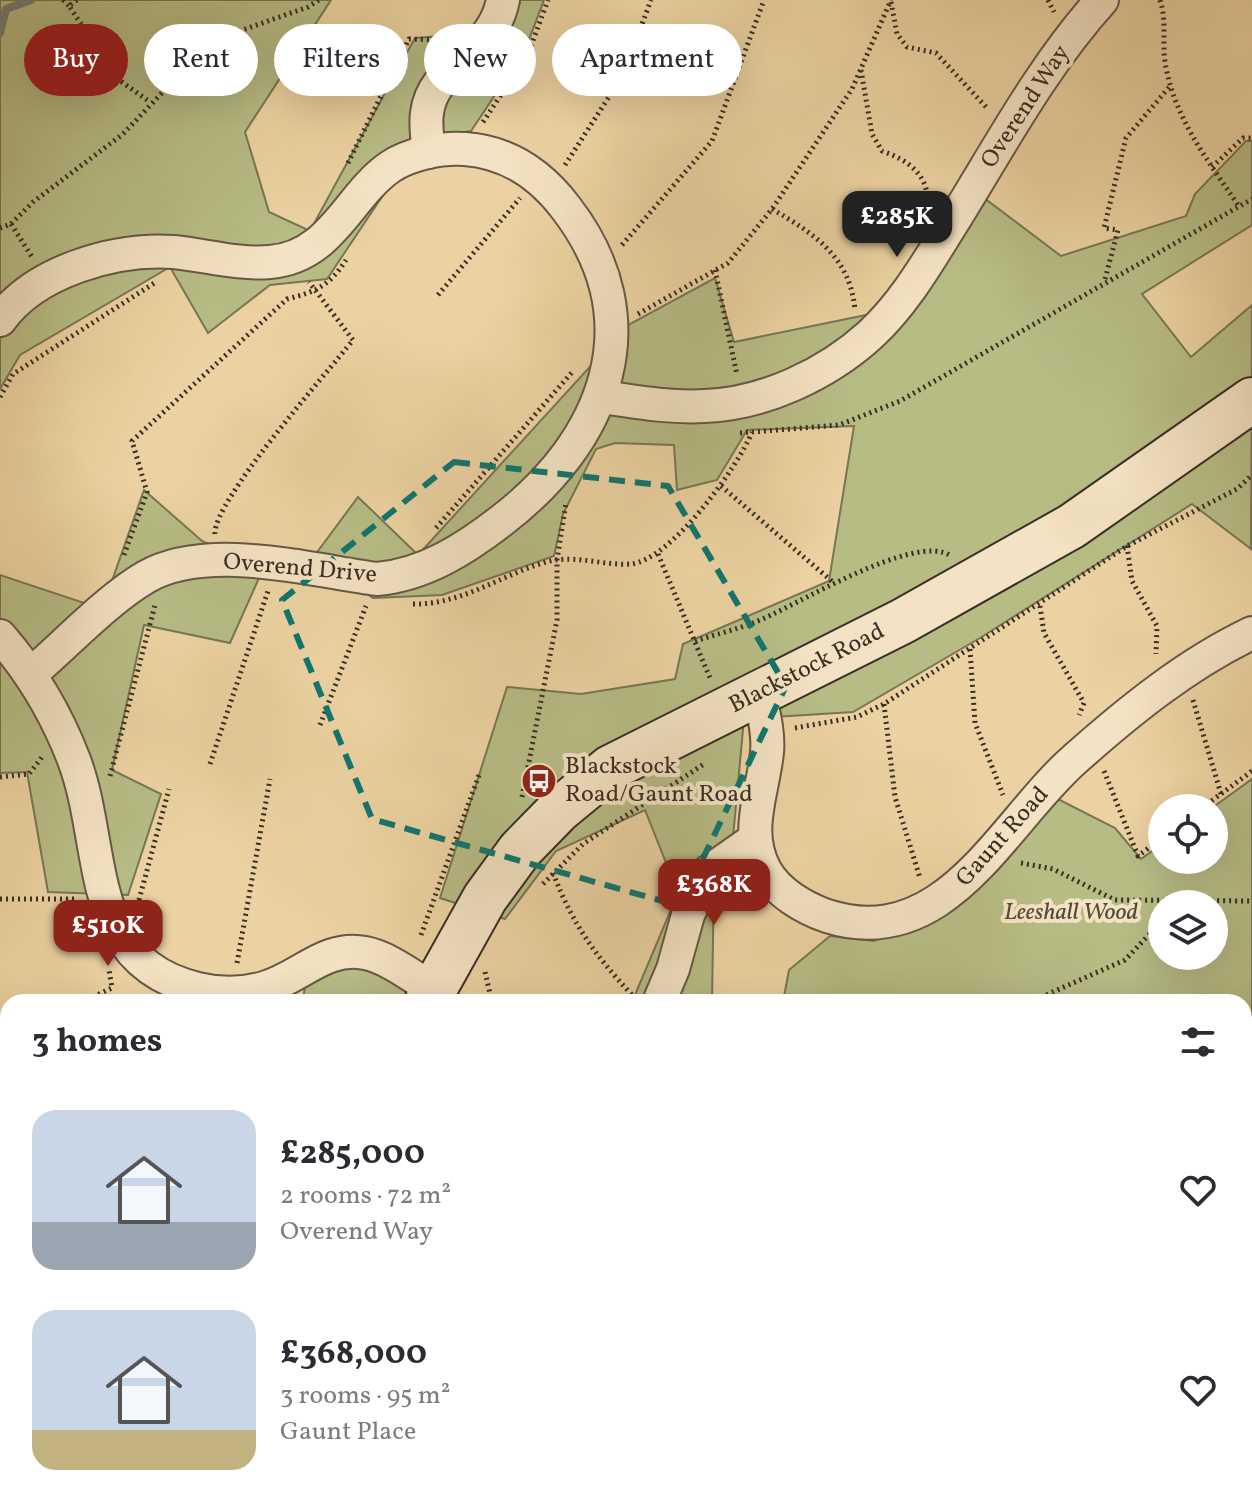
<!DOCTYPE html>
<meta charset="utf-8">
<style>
body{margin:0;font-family:Vollkorn,serif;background:#f2f2f3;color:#2b2b33;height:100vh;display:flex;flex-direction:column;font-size:30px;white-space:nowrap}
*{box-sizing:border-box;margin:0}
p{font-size:26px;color:#7c7c81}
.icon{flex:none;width:44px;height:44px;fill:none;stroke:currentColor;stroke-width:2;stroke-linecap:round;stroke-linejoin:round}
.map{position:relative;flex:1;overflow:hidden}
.panel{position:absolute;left:0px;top:994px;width:1252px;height:514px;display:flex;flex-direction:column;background:#fff;border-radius:24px 24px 0 0;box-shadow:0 8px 32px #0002}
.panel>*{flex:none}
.hud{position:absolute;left:24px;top:24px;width:800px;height:72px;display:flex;gap:16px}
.tools{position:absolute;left:1148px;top:794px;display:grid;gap:16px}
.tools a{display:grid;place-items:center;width:80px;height:80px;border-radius:50%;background:#fff;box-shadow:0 8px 32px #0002;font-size:40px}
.price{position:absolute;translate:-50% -68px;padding:0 18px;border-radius:16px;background:#8f2418;color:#fff;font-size:26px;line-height:52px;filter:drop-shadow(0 2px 4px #0008)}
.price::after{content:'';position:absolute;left:50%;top:48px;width:24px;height:18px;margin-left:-12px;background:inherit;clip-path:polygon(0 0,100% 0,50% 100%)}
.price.on{background:#222;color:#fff}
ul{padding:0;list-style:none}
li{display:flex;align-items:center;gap:24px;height:200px;padding:0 32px}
li span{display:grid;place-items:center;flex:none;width:224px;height:160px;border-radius:24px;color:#555}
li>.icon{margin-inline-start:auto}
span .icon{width:96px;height:96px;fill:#fffc;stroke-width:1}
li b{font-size:34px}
h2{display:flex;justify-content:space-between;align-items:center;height:96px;padding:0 32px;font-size:34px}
.pill{padding:0 28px;border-radius:36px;background:#fff;box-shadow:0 8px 32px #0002;font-size:28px;line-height:72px}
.pill.on{background:#8f2418;color:#fff}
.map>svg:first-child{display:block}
.green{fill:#b7bc85;stroke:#787654;stroke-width:2;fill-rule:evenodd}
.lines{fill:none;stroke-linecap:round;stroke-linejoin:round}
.stream{stroke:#747f77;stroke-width:8}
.street-casing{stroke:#665844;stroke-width:36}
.secondary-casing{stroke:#392f24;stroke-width:48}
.path{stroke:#392f24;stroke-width:5;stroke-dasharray:2 4;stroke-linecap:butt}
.street{stroke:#f3e2c3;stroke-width:32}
.secondary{stroke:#f3e2c3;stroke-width:44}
.marked{fill:none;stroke:#0f766e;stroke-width:6;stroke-dasharray:16 10;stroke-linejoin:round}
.labels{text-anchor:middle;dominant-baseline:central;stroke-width:8;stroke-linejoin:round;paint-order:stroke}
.street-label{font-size:24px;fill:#392f24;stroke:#f3e2c3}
.poi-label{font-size:24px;fill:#392f24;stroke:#f3e2c3;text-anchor:start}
.park-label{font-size:24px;font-style:italic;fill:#524b37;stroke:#f3e2c3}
</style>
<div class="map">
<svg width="1252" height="1507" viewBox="0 0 1252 1507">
<rect width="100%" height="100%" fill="#ecd2a2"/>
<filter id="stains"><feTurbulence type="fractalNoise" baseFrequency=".0025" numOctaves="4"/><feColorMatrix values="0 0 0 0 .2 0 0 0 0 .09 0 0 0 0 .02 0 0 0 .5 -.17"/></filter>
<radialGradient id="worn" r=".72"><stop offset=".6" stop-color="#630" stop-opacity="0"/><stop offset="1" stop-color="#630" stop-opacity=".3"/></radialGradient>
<g class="green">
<path d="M0,0H331L245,132L269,212L310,231L415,38L482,33L492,0H544L525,50L471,131L420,140L327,279L270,285L208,333L170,267L20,355L0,389Z"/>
<path d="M1246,141H1252V225L1142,294L1191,357L1252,305L1251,549L1192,504L980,638L853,712L744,719L733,837L714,876L712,1002H632L678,893L645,810L556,851L505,919L440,898L507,687L581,694L675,679L683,644L829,581L854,426L747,430L717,480L677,490L674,445L615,443L596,449L563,514L554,556L442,595L373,598L315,555L358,497L418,555L628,325L715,278L734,342L910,306L984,198L1061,256L1186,216L1195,194Z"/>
<path d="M144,490L202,541L263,569L230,643L144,625L112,770L161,794L128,895L48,892L27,772L0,773V575L102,609Z"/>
<path d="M1252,779V1507H0V1025L8,1032V1500H1244V1002H783L789,970L830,936L874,941L914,928L1054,797L1115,828L1141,859L1162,844V860H1214L1212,808ZM1162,904H1214V956H1162Z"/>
<path d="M345,958L434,1002H303L306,976Z"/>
</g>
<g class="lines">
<g class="stream">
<path d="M0,33L6,9L31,0"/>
<path d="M1244,1025L1252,1021"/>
<path d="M1244,1127L1252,1129"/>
<path d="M0,1352L8,1354"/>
<path d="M125,1500V1507"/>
<path d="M132,1500L143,1507"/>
<path d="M374,1507L386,1500"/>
</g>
<defs>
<g id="street">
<path d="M428,152C428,139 425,125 427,113C433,64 492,56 503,0"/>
<path d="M0,320C35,271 115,248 174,252C205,255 239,265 270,262C332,257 348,196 390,167C409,154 442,147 465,149C508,152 541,175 566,208C653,321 606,441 501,521C465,549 424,575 377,579C310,570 208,542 146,577C108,599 66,644 32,673"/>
<path d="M602,397C636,402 670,408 705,406C764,404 827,374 870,335C906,302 930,258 956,217C1001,144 1044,64 1102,0"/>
<path d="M0,636C33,674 56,713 74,760C107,847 82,962 198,989C219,994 243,994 264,988C300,978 325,945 365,953C388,957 414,978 435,990"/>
<path d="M759,692C763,711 769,733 767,752C763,793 744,831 765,870C778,893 804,908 827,916C946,954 1002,823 1075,759C1129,711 1187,664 1252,633"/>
<path d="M659,1002L673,969L688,915L708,872L755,839"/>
</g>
<g id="secondary">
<path d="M427,1002L485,898L520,850L559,810L610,768L903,621L1072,526L1252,400"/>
<path d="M0,1161L8,1164"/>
</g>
</defs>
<use href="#street" class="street-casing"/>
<use href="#secondary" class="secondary-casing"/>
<g class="path">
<path d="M63,0L69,6"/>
<path d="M77,0L69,6L119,80L150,102"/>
<path d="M1048,0L1054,12"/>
<path d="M1160,0C1167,21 1162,40 1165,62C1174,118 1207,159 1238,205"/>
<path d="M891,2L897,34L907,47L936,53L987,108"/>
<path d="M861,70L872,134L882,151C908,160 928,174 928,204"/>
<path d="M483,122L528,54L548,0"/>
<path d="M348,163L409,39L441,40"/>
<path d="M565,165L623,75L651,0"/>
<path d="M1212,167L1243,138H1252"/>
<path d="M772,209C815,234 851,258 855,311"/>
<path d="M11,224L32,257"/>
<path d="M0,228L11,224L33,202L123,134L196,57L228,35L308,7L319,0"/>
<path d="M622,245L712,141L764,0"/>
<path d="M715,270L737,375"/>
<path d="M1105,279L1118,230L1104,228L1126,138L1171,85"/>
<path d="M438,295L520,198"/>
<path d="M638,314L728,263L772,209L852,89L891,0"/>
<path d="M0,397L13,374L156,282"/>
<path d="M740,433L839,425L900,401L1252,199"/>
<path d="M721,486L834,583"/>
<path d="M436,528L574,370"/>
<path d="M215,534C213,501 327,373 353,340L309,282"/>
<path d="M1127,546L1132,581L1157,626L1156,654"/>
<path d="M658,554L710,678"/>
<path d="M124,555L147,492L132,441L287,299C316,292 330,285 346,260"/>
<path d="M413,604C461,605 501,575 546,562C573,554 604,566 631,564C671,560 738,467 752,432"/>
<path d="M1040,606L1044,633L1084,703L1079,715"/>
<path d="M695,641C714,635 734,630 753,623C793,608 915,531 951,556"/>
<path d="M970,649L975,723L1003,795"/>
<path d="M1193,700L1221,794"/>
<path d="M884,704L895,797L920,878"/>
<path d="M320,725L366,606"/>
<path d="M795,728L857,717L884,704L1127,546L1237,489L1252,475"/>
<path d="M210,764L268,591"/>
<path d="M1104,771L1138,856L1162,838"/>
<path d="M110,776L155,605"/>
<path d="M0,777L29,774L42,757"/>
<path d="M522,797L557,620V560L566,503"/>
<path d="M1202,808L1252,771"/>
<path d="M1021,863L1053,869L1115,900L1252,901"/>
<path d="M553,873C573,925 595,955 632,995"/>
<path d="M543,884L583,844L704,764"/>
<path d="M0,899H75"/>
<path d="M139,900L169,789"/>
<path d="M421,935L479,775"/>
<path d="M237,963L270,779"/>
<path d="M485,972L492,1002"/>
<path d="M82,1002L112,988L109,970"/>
<path d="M1030,1002L1125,960L1162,921"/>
<path d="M0,1069L8,1061"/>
<path d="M0,1089L8,1095"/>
<path d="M0,1224L8,1227"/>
<path d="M1244,1267L1252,1269"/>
<path d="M0,1493L8,1491"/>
<path d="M672,1507L673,1500"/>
</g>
<use href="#street" class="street"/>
<use href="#secondary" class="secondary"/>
</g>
<path class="marked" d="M454,462L668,486L786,686L680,906L372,819L282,600Z"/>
<defs>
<symbol id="bus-disc" viewBox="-11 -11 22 22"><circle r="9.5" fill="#8f2418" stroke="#f3e2c3"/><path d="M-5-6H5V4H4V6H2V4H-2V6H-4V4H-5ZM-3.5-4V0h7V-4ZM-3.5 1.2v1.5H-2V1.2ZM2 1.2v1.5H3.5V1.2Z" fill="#fff"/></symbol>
</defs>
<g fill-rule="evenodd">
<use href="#bus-disc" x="519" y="761" width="40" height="40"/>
</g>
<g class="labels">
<g class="street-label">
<text transform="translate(1026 107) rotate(-57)">Overend Way</text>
<text transform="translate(300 569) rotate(5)">Overend Drive</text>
<text transform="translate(807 669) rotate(-27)">Blackstock Road</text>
<text transform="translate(1003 837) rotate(-48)">Gaunt Road</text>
</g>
<g class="poi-label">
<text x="565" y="767">Blackstock<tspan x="565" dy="28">Road/Gaunt Road</tspan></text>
</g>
<g class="park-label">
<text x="1071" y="913">Leeshall Wood</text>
</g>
</g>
<rect width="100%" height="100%" filter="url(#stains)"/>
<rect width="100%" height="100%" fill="url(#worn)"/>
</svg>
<div class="tools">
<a><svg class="icon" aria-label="locate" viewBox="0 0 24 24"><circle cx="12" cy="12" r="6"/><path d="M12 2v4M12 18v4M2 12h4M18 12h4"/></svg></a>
<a><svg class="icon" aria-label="layers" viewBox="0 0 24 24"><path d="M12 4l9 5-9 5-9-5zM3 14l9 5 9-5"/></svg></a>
</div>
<b class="price on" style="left:897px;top:259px">£285K</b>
<b class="price" style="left:714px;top:927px">£368K</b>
<b class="price" style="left:108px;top:968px">£510K</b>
<div class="hud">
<a class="pill on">Buy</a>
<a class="pill">Rent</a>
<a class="pill">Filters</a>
<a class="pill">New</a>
<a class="pill">Apartment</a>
</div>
<section class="panel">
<h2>3 homes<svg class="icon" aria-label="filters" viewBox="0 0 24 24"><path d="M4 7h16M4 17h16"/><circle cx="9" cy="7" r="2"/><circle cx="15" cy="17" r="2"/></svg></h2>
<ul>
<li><span style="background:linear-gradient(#c9d6e8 70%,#9aa5b1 0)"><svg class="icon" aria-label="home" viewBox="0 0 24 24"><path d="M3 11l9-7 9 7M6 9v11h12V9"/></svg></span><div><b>£285,000</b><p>2 rooms · 72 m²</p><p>Overend Way</p></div><svg class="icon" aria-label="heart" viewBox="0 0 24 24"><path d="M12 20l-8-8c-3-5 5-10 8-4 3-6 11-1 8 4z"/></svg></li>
<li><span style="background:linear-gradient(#c9d6e8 75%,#c2b280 0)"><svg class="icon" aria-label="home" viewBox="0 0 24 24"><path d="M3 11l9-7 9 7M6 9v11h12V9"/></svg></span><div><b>£368,000</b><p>3 rooms · 95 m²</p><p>Gaunt Place</p></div><svg class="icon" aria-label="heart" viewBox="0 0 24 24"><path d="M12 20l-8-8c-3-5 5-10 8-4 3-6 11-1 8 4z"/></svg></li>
</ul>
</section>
</div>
